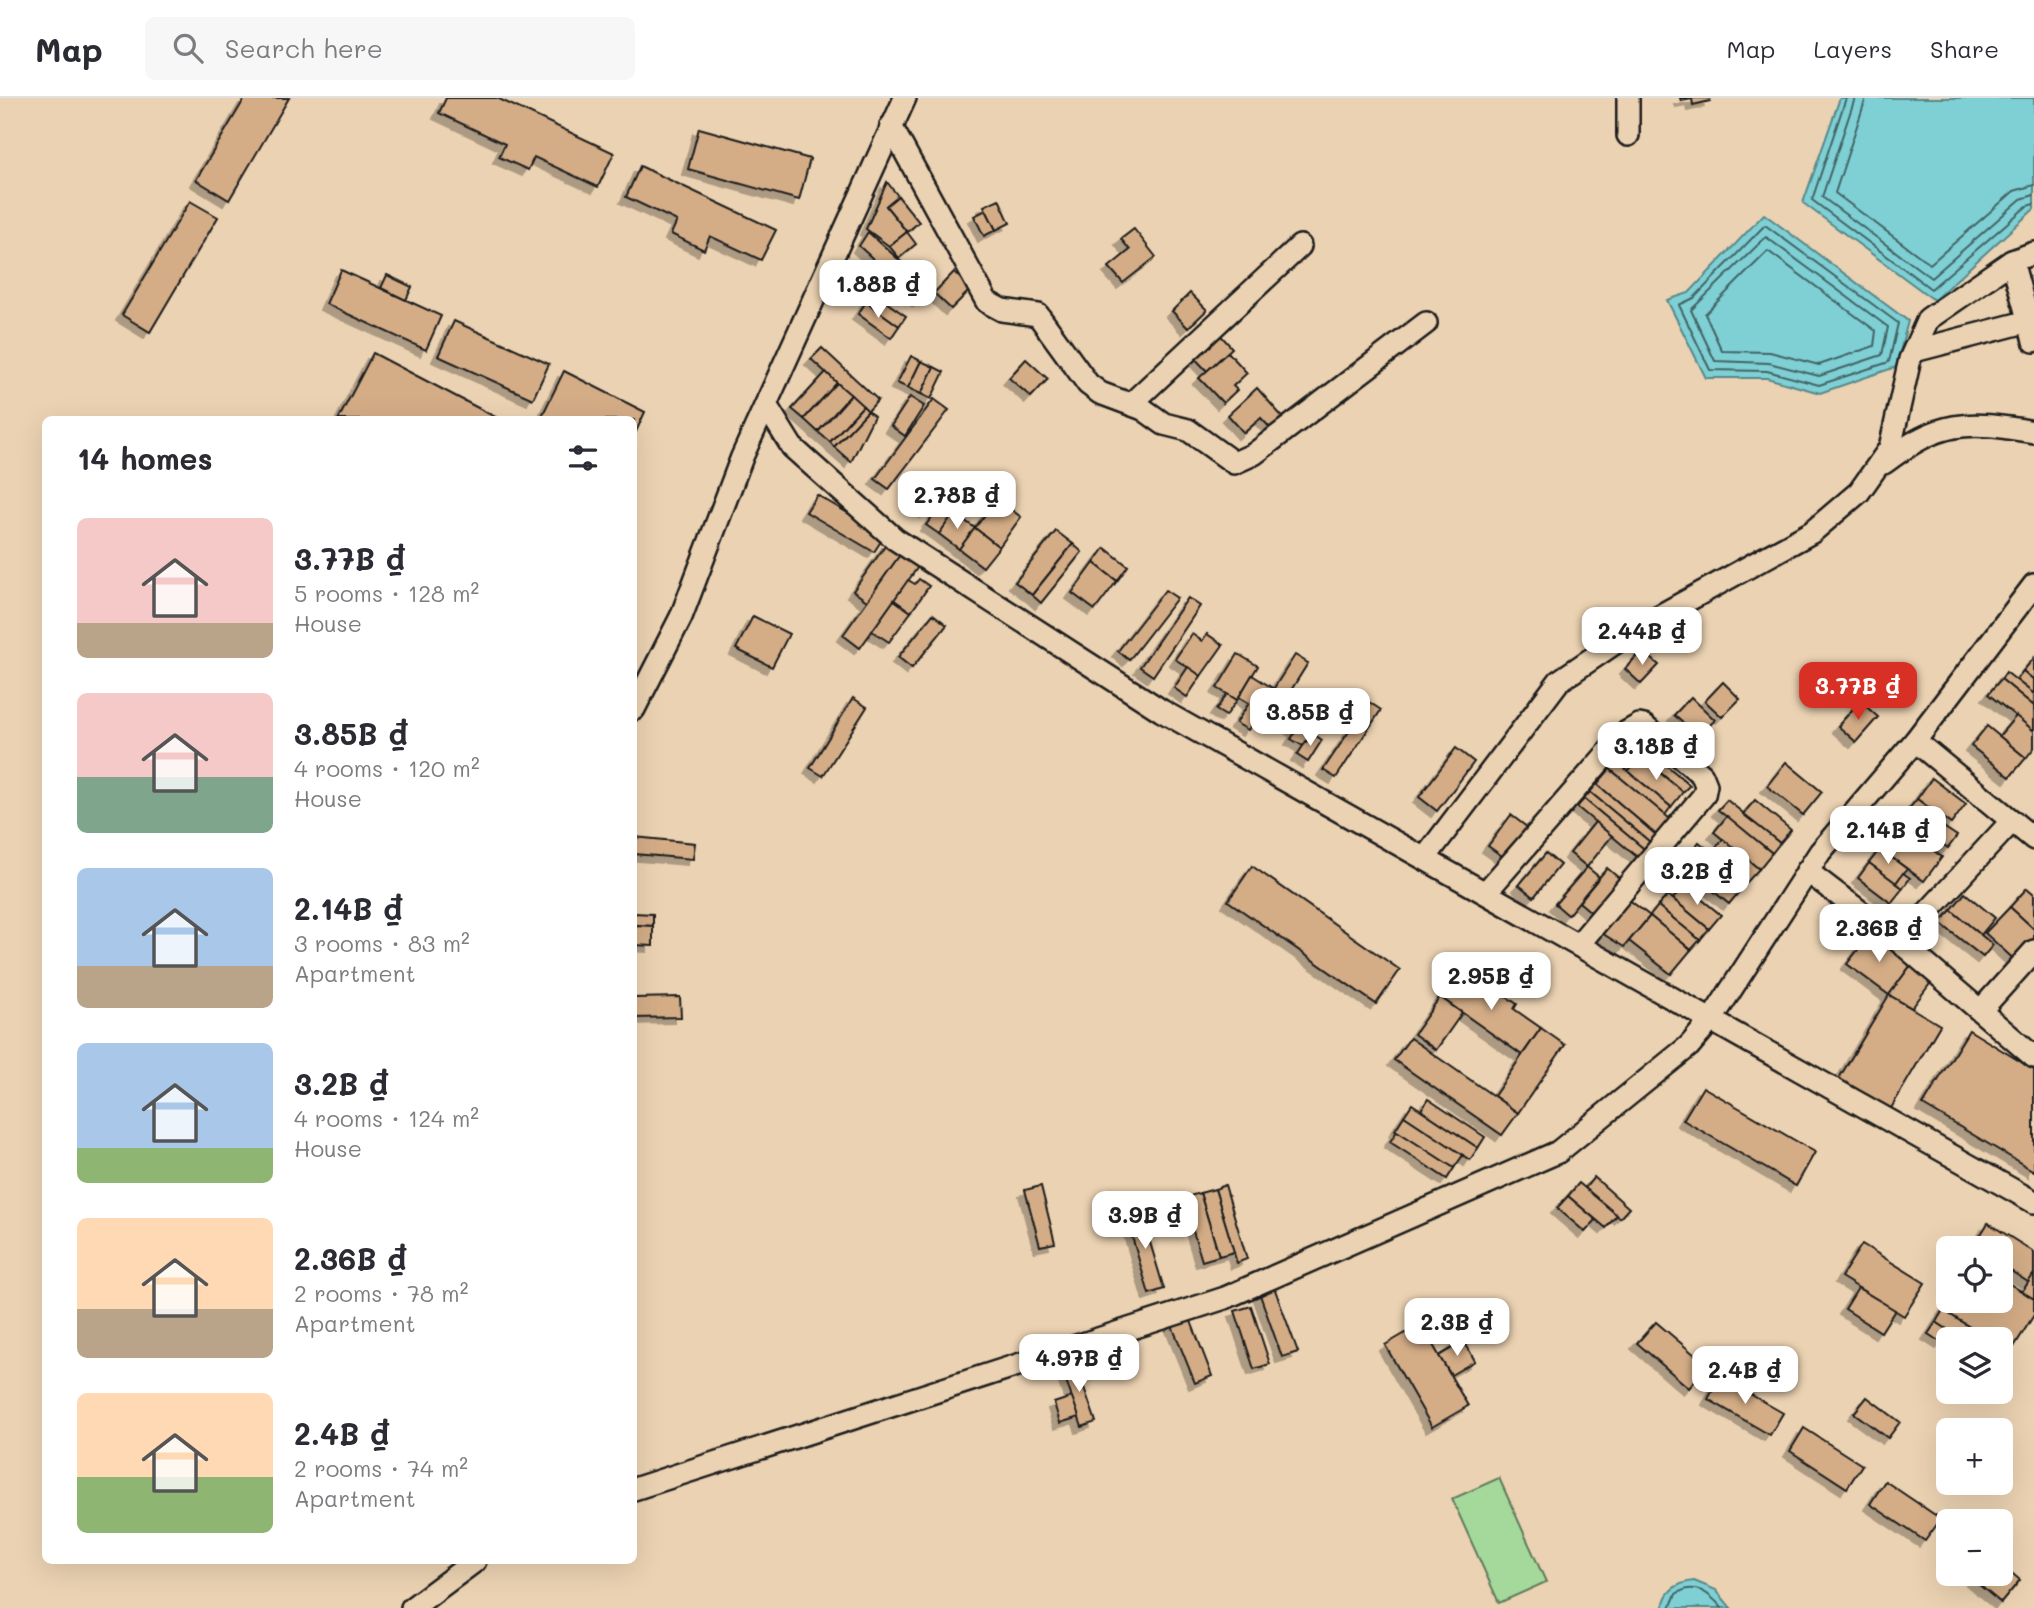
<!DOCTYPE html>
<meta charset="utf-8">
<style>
body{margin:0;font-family:Mali,sans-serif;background:#f7f7f7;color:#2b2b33;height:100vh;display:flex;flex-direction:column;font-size:26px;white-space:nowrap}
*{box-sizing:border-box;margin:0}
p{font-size:23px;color:#7c7c81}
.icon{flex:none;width:38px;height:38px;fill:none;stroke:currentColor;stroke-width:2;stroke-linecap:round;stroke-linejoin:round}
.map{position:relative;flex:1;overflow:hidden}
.drawer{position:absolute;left:42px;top:318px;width:595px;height:1148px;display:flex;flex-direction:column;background:#fff;border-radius:10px;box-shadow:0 7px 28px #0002}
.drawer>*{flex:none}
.tools{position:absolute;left:1936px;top:1138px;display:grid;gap:14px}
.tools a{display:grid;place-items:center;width:77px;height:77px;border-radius:10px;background:#fff;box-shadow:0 7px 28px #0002;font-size:35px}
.price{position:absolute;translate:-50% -60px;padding:0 16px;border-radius:14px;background:#fff;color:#222;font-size:23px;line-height:46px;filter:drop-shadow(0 2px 4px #0008)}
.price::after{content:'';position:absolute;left:50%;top:42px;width:21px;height:16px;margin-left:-10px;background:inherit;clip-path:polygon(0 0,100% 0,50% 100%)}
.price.on{background:#d93025;color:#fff}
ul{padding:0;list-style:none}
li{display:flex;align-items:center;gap:21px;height:175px;padding:0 35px}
li span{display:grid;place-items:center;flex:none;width:196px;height:140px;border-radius:10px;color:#555}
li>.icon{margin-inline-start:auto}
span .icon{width:84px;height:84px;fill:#fffc;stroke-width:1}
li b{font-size:30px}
h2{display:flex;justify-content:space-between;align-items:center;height:84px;padding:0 35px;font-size:30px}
header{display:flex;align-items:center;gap:42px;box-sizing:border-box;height:98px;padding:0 35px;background:#fff;border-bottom:2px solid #e1e1e2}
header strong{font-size:33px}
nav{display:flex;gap:38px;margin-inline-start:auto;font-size:24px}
.search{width:490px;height:63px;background:#f7f7f7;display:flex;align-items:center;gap:18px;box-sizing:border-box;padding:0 24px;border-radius:10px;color:#7c7c81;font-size:26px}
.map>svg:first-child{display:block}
.green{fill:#a4d99b;stroke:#607a5c;stroke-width:2}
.water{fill:#7ed0d4;stroke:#57888a;stroke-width:2}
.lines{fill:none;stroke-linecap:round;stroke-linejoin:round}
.shore{stroke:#436466;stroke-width:2}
.building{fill:#d4ad87;stroke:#1c1c1c;stroke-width:2;filter:url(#shadow)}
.minor-casing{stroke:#1c1c1c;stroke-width:26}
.minor{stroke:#ebd2b2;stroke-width:21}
</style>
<header>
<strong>Map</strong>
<div class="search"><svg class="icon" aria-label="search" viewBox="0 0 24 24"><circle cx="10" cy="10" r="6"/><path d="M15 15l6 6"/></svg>Search here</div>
<nav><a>Map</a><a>Layers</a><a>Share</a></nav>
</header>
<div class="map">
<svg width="2034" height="1510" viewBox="0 0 2034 1510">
<defs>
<filter id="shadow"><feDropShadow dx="-6" dy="6" stdDeviation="0" flood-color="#0004"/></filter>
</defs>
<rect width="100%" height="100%" fill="#ebd2b2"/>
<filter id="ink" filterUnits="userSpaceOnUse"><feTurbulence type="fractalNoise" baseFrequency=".0143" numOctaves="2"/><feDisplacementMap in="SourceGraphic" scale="14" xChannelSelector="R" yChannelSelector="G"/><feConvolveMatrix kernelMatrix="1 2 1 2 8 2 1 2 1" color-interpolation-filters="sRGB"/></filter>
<g filter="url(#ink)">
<path class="green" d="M1499,1380L1546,1484L1499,1505L1452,1401Z"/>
<g class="water">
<path d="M1840,0H2034V111L1934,202L1803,105Z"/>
<path d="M1764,116L1908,223L1896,269L1820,295L1767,280H1706L1667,202L1689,195Z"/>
<path d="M1694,1483L1716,1492L1731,1510H1663C1665,1492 1677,1485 1694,1483Z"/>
</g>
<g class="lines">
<g class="shore">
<path d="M1846,0L1812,102L1931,191L2027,108L2034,106"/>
<path d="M1855,0L1822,99L1931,180L2021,101L2034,97"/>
<path d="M1866,0L1835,95L1930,166L2014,93L2034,87"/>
<path d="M1765,127L1898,225L1889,264L1819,287L1767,273L1710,272L1679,207L1694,200Z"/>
<path d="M1766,139L1888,229L1882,257L1819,278L1769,265L1715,263L1691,212Z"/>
<path d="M1768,153L1876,233L1874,248L1819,267L1770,254L1722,253L1705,216Z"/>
<path d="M1670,1510L1676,1496C1695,1483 1710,1496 1722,1510"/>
</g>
</g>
<g class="building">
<path d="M245,0H289L229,102L196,82Z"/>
<path d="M446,0H497L614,55L598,89L534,59L528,72L499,59L505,46L439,15Z"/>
<path d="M1680,0H1709L1710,3L1693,7L1692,1L1681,3Z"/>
<path d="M699,30L810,61L799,102L688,71Z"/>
<path d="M640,68L776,132L761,162L710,138L704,152L671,136L677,123L626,99Z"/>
<path d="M887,84L898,98L886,108L907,134L889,148L866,131Z"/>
<path d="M898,98L919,124L907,134L886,108Z"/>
<path d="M999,101L1010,125L996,132L984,108Z"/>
<path d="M190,103L218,119L150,234L122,217Z"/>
<path d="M986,112L996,132L984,138L974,118Z"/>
<path d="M1134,131L1156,159L1123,185L1109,169L1130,152L1121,141Z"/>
<path d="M868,134L917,178L906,191L859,148Z"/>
<path d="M907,134L916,146L899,160L889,148Z"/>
<path d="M341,172L441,218L426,252L326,206Z"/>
<path d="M954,174L971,191L951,211L934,195Z"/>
<path d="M387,177L412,189L406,202L381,190Z"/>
<path d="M917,178L930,190L919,203L906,191Z"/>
<path d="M873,195L906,218L899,228L866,204Z"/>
<path d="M1190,195L1207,212L1188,230L1172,213Z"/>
<path d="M866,204L899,228L891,240L858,216Z"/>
<path d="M454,223L549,266L533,301L438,258Z"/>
<path d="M1216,232L1232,250L1207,273L1190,255Z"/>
<path d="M822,250L878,302L868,313L811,261Z"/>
<path d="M1228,254L1247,275L1233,288L1237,292L1223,305L1199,280Z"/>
<path d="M373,255L501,322H338Z"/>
<path d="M911,258L921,263L908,290L897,285Z"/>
<path d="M1026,261L1048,281L1031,299L1009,280Z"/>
<path d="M921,263L934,269L921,296L908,290Z"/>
<path d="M934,269L944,274L931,301L921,296Z"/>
<path d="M564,273L645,314L634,338V322H540Z"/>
<path d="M826,274L837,285L804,321L792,311Z"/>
<path d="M837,285L851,297L818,334L804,321Z"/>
<path d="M1257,290L1286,323L1274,334L1261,320L1244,335L1228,317Z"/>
<path d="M851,297L863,308L830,344L818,334Z"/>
<path d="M910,299L924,308L905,338L891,328Z"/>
<path d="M934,301L949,312L889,391L875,381Z"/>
<path d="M863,308L868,313L834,349L830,344Z"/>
<path d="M868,313L874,318L851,364L834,349Z"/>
<path d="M927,377L944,390L926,414L909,402Z"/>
<path d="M963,378L976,388L939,436L926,427Z"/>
<path d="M817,397L885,437L874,454L806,414Z"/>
<path d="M997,401L1021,419L999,449L975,430Z"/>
<path d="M954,415L975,430L959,451L939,436Z"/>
<path d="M975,430L999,449L983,469L959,451Z"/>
<path d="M1056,433L1073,446L1032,497L1015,484Z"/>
<path d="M888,444L902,454L867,503L853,493Z"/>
<path d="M1073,446L1082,454L1041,505L1032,497Z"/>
<path d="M1105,450L1128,468L1117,483L1094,465Z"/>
<path d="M902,454L920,466L860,550L843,537Z"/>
<path d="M1094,465L1117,483L1095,512L1072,495Z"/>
<path d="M919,481L929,488L911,514L894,502L908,482L915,486Z"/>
<path d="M1165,492L1177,500L1129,562L1118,553Z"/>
<path d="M1188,500L1200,508L1153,578L1140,569Z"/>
<path d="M894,502L911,514L889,544L872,533Z"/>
<path d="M933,516L947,527L912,570L898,559Z"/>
<path d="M753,518L789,536L772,569L736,551Z"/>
<path d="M1192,536L1202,543L1207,536L1223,547L1201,578L1175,561Z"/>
<path d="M1642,552L1659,567L1641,586L1625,571Z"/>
<path d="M1238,556L1258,568L1237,602L1217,590Z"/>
<path d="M1295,557L1308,565L1273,621L1260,612Z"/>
<path d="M2034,560V582L2023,573Z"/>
<path d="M1188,569L1201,578L1187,599L1174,590Z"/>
<path d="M2023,573L2034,582V596L2016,582Z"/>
<path d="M2006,574L2034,596V608L2001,581Z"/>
<path d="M1252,577L1274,591L1248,632L1236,625L1249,605L1239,599Z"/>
<path d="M2001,581L2034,608V633L1988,596Z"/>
<path d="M1723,584L1740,601L1722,619L1705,603Z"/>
<path d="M1227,596L1237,602L1226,618L1216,612Z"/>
<path d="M1691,599L1715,622L1698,639L1674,617Z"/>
<path d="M853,600L867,609L823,678L810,670Z"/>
<path d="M1299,603L1322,619L1303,648L1291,641L1296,633L1285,625Z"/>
<path d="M1860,603L1878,619L1856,644L1838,628Z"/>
<path d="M1369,604L1381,612L1336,680L1323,672Z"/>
<path d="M2016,618L2034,633V650L2026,660L1999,638Z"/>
<path d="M1987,628L2026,660L2010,679L1971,648Z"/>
<path d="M1312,635L1322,642L1308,664L1297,657Z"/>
<path d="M1635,641L1690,687L1683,694L1629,648Z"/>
<path d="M1456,650L1474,664L1437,713L1419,699Z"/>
<path d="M1641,659L1683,694L1671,709L1628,673Z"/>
<path d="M1616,663L1671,709L1665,717L1610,671Z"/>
<path d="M1786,664L1822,694L1803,717L1767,688Z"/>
<path d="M1610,671L1675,725L1661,741L1597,686Z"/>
<path d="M1932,680L1966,706L1951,726L1917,701Z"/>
<path d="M1597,686L1656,737L1650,744L1590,694Z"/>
<path d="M1590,694L1650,744L1644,751L1584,701Z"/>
<path d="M1584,701L1649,755L1642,763L1577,709Z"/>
<path d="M1917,701L1944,721L1927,743L1911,731L1918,721L1907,713Z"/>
<path d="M1727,702L1780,745L1772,755L1718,712Z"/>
<path d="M1755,702L1791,732L1780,745L1743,716Z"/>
<path d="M1511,717L1532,733L1509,763L1488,748Z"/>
<path d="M1727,718L1772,755L1759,771L1714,734Z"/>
<path d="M1595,724L1612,738L1587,769L1570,755Z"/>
<path d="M1898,726L1942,759L1924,783L1880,751Z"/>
<path d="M1942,728L1957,738L1948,750L1934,740Z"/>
<path d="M634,739L695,745L693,761L634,756Z"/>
<path d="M1723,741L1759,771L1747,784L1711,755Z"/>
<path d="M1699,744L1747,784L1739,794L1691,754Z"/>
<path d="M1880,751L1907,771L1896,785L1869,765Z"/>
<path d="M1691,754L1739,794L1729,806L1681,766Z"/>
<path d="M1546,755L1560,767L1534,799L1519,787Z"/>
<path d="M1869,765L1903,790L1891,805L1858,780Z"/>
<path d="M1252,768L1400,872L1376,906L1228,803Z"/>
<path d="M1587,769L1599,779L1568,817L1555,806Z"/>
<path d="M1607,770L1625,785L1592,815L1579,804Z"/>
<path d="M1903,775L1910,780L1903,790L1896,785Z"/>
<path d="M1684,787L1721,817L1709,831L1673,801Z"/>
<path d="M2027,790L2034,796V831L2010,809Z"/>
<path d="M1965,795L1995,820L1981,837L1951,812Z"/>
<path d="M1668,797L1709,831L1700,842L1658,808Z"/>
<path d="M1628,801L1650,818L1624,849L1600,834Z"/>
<path d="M1658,808L1700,842L1691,852L1650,818Z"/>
<path d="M2010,809L2034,831V848L2018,865L1985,835Z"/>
<path d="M1951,812L1993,847L1983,859L1940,825Z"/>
<path d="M634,815L653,816V828L634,827Z"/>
<path d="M1650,818L1691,852L1671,876L1629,843Z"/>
<path d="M634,827L653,828V848L634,847Z"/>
<path d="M1870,836L1911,867L1889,897L1847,866Z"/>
<path d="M1911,867L1932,883L1912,910L1889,897Z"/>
<path d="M1458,873L1494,897L1497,892L1517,906L1514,911L1541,930L1522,957L1440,899Z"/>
<path d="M1889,897L1940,927L1890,1012L1838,982Z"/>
<path d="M680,899L681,919L634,920V900Z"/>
<path d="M1440,899L1462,915L1436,952L1414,936Z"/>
<path d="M1541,930L1565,947L1518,1015L1494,998Z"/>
<path d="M1969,932L2034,972V1073L1923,1007Z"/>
<path d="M1410,940L1518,1015L1502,1037L1394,962Z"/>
<path d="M1703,989L1815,1054L1796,1088L1683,1022Z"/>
<path d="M1428,1001L1485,1039L1478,1050L1421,1012Z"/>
<path d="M1412,1006L1478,1050L1470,1062L1404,1018Z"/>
<path d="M1404,1018L1463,1057L1454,1070L1395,1032Z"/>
<path d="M1397,1033L1454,1070L1447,1081L1390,1044Z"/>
<path d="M1594,1079L1629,1110L1620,1120L1585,1090Z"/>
<path d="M1579,1085L1617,1117L1606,1130L1568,1098Z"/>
<path d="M1225,1087L1247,1161L1237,1165L1215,1091Z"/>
<path d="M1041,1088L1055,1145L1040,1148L1025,1092Z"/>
<path d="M1215,1091L1234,1154L1219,1158L1200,1095Z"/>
<path d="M1200,1095L1219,1158L1202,1163L1183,1100Z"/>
<path d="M1568,1098L1596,1122L1585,1134L1557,1110Z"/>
<path d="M1140,1111L1164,1191L1149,1196L1125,1115Z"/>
<path d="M1988,1125L2034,1154V1178L2028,1184L2000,1166V1150L1973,1149Z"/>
<path d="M1862,1146L1925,1185L1904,1218L1841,1179Z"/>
<path d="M2033,1177L2034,1178V1201L2022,1194Z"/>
<path d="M2000,1180L2034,1201V1217L2010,1255L2000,1248V1241H1988L1943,1212L1950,1202H2000Z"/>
<path d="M1274,1189L1298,1254L1282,1259L1259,1194Z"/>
<path d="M1858,1190L1895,1212L1881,1234L1845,1211Z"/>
<path d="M1251,1208L1270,1266L1254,1271L1235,1213Z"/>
<path d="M1943,1212L1988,1241H1962L1936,1224Z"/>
<path d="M1189,1218L1212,1278L1195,1285L1171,1225Z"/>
<path d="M1656,1224L1708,1268L1689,1290L1637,1245Z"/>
<path d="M1936,1224L1950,1233L1942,1245L1928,1236Z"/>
<path d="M1421,1226L1468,1308L1432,1329L1385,1247Z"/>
<path d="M1464,1243L1475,1263L1451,1277L1439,1258Z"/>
<path d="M2000,1248L2010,1255L2002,1266L2000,1265Z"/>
<path d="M1075,1264L1096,1324L1082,1329L1061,1268Z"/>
<path d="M1720,1279L1783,1315L1770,1337L1708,1301Z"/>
<path d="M1072,1299L1079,1319L1060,1325L1054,1305Z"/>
<path d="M1867,1299L1900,1324L1888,1340L1854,1315Z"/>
<path d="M1804,1330L1862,1367L1847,1390L1790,1353Z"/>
<path d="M1885,1383L1941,1421L1925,1443L1870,1406Z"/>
<path d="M2000,1465L2020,1482L2001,1505L1965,1475H2000Z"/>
</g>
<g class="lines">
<defs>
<g id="minor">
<path d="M1628,0V37"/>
<path d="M891,28L987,204L1002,212L1038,217L1088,286L1100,295L1143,311L1164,326L1188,332L1234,365L1254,356L1426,225"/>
<path d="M2012,163L2034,243"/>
<path d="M1914,253L2029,223"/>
<path d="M1132,305L1300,148"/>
<path d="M766,307L792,349L895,441L1162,613L2034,1104"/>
<path d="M1884,365C1940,322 1966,322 2034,334"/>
<path d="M634,611L681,519L742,359L905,0"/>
<path d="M1915,643L2034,741"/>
<path d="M1425,760L1559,583L1634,532L1812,434L1859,394L1890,350L1910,261L1928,221L2012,163L2034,155"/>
<path d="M1807,773L1900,844L2034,959"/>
<path d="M1486,794L1625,635L1639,627L1644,628L1702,677L1706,687L1704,697L1579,846"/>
<path d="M1900,844L2012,723"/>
<path d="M1981,912L2034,853"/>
<path d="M634,1391L1225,1200L1558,1054L1689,948L1712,921L1820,754L1915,643L2034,487"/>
<path d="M412,1510L475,1463"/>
</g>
</defs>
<use href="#minor" class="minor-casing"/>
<use href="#minor" class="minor"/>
</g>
</g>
</svg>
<div class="tools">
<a><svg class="icon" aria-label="locate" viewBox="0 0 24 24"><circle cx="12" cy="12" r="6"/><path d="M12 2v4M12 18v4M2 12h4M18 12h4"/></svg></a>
<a><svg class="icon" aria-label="layers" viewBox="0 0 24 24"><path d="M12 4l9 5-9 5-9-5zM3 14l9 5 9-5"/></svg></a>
<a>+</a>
<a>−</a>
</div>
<b class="price" style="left:878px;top:222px">1.88B ₫</b>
<b class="price" style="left:957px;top:433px">2.78B ₫</b>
<b class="price" style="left:1642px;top:569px">2.44B ₫</b>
<b class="price on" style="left:1858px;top:624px">3.77B ₫</b>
<b class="price" style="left:1310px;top:650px">3.85B ₫</b>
<b class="price" style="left:1656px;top:684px">3.18B ₫</b>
<b class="price" style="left:1888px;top:768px">2.14B ₫</b>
<b class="price" style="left:1697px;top:809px">3.2B ₫</b>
<b class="price" style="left:1879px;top:866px">2.36B ₫</b>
<b class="price" style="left:1491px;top:914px">2.95B ₫</b>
<b class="price" style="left:1145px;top:1153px">3.9B ₫</b>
<b class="price" style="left:1457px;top:1260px">2.3B ₫</b>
<b class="price" style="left:1079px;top:1296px">4.97B ₫</b>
<b class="price" style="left:1745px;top:1308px">2.4B ₫</b>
<section class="drawer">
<h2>14 homes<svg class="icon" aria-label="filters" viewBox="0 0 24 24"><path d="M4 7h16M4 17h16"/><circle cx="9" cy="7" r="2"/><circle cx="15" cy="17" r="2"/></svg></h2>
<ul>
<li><span style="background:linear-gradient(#f6c9c9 75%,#b9a48a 0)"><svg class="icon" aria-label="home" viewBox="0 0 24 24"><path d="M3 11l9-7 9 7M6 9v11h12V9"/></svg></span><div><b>3.77B ₫</b><p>5 rooms · 128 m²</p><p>House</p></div></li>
<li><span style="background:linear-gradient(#f6c9c9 60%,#7fa58c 0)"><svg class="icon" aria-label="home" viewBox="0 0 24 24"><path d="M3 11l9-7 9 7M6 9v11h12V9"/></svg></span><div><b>3.85B ₫</b><p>4 rooms · 120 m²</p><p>House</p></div></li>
<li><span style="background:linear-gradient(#a9c7e8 70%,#b9a48a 0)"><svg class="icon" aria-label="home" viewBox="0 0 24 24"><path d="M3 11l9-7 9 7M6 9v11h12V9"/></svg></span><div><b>2.14B ₫</b><p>3 rooms · 83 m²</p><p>Apartment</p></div></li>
<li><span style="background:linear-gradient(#a9c7e8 75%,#8fb573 0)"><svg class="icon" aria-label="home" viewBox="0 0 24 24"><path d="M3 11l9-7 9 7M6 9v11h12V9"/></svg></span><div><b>3.2B ₫</b><p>4 rooms · 124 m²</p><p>House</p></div></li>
<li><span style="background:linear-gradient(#ffd9b3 65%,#b9a48a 0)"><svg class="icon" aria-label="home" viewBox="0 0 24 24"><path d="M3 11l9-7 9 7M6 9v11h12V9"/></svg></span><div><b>2.36B ₫</b><p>2 rooms · 78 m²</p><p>Apartment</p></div></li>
<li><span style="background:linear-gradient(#ffd9b3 60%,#8fb573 0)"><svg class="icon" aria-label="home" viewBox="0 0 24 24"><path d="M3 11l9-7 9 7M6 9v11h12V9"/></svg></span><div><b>2.4B ₫</b><p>2 rooms · 74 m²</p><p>Apartment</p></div></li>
</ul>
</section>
</div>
